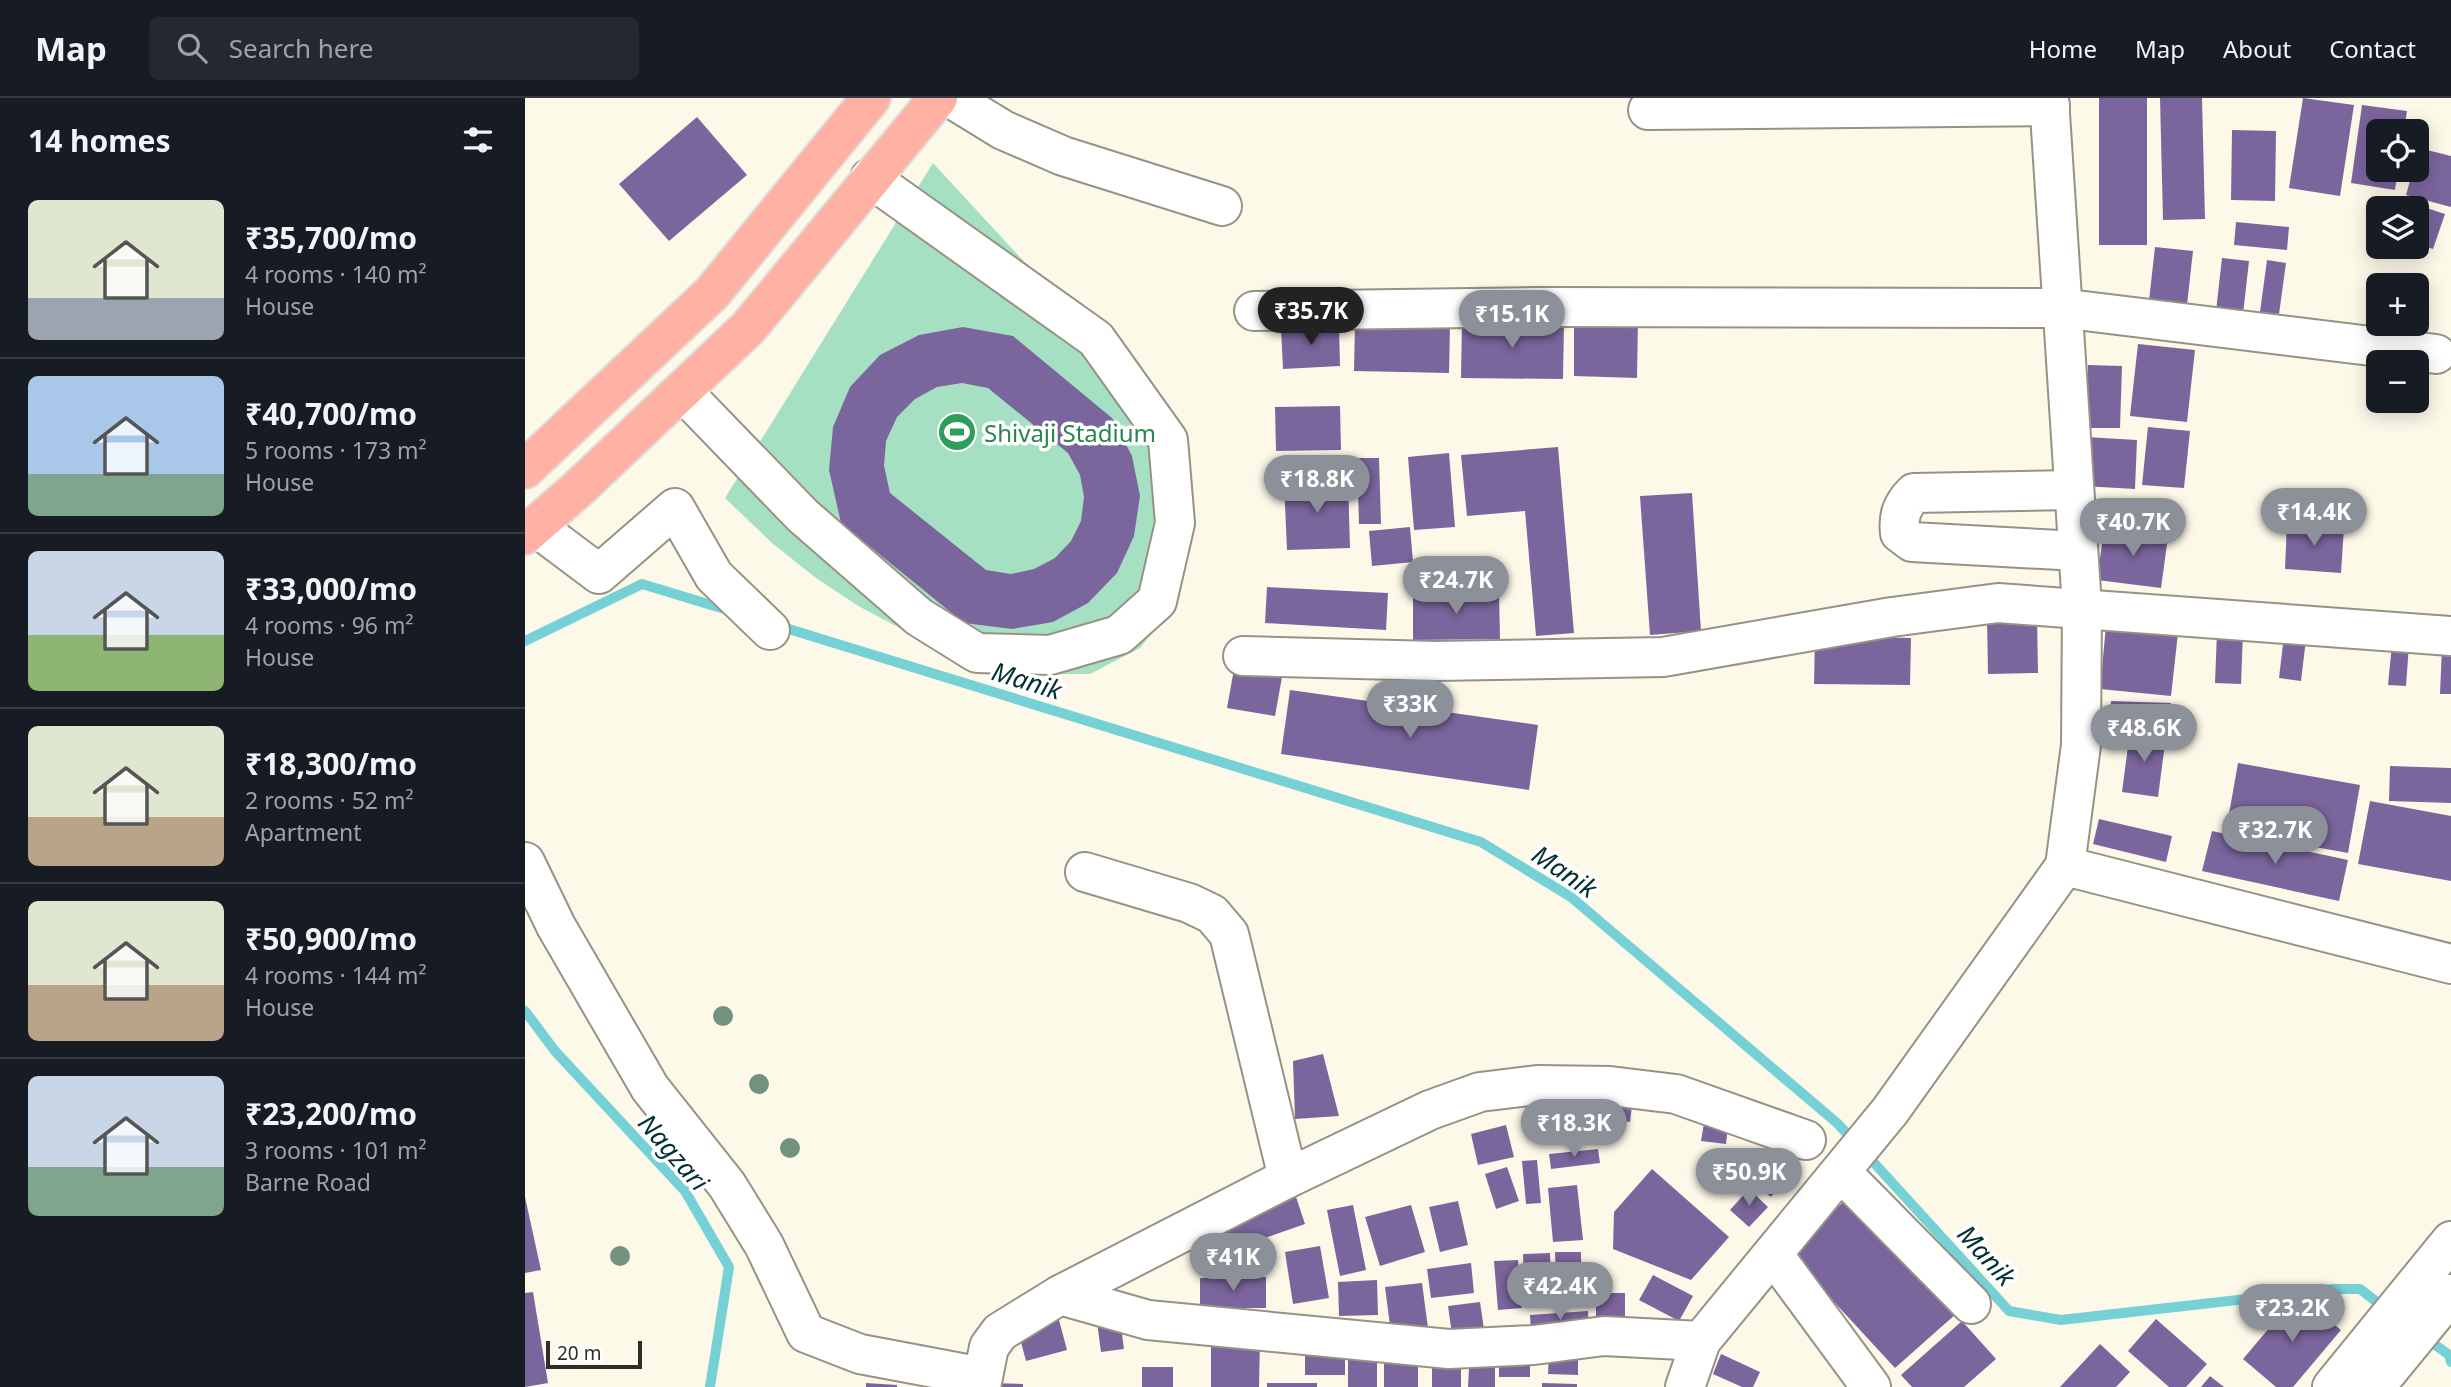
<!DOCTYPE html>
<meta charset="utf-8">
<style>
body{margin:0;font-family:"Noto Sans",sans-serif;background:#242831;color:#f1f3f6;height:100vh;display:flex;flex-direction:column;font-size:26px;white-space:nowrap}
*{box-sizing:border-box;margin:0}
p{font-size:23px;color:#9ea1a6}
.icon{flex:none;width:38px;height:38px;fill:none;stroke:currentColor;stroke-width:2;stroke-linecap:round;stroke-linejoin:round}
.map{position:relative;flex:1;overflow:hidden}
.details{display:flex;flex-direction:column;background:#171b24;width:525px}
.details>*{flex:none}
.tools{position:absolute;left:1841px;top:21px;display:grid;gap:14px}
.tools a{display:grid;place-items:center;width:63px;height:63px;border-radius:10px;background:#171b24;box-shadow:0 4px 18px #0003;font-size:35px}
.scale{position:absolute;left:21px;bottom:18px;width:96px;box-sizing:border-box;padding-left:7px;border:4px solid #2f2d27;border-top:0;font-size:19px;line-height:24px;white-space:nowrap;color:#2f2d27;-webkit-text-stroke:5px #fff;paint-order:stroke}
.price{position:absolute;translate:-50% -60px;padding:0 16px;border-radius:24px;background:#8c9099;color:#fff;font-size:23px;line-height:46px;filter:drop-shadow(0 2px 4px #0008)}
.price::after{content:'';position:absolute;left:50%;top:42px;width:21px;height:16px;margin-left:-10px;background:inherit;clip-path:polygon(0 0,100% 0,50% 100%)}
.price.active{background:#222;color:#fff}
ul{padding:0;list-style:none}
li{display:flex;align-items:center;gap:21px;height:175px;padding:0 28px}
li+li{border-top:2px solid #363941}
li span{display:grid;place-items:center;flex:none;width:196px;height:140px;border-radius:10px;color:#555}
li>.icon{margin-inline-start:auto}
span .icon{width:84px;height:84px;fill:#fffc;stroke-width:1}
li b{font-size:30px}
h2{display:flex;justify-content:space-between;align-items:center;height:84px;padding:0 28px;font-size:30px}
header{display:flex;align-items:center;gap:42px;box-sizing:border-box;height:98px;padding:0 35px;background:#171b24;border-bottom:2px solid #363941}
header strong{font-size:33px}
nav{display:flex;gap:38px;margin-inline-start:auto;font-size:24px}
.search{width:490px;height:63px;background:#242831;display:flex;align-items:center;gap:18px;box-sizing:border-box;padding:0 24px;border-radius:10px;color:#9ea1a6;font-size:26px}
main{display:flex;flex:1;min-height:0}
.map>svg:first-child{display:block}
.green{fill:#a6e0c2}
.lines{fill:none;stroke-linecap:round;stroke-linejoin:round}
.stream{stroke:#75d1d6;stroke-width:10}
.building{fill:#7b659d;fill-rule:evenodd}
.minor-casing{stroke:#969284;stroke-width:42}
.major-casing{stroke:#dedddc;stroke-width:42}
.minor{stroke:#fff;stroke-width:38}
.major{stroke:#ffb2a4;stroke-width:38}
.tree{fill:#72927e}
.labels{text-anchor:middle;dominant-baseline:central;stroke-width:7;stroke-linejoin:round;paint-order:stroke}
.leisure-label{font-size:24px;fill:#27864d;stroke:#fff;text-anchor:start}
.water-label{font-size:26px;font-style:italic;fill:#023033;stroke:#fff}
</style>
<header>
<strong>Map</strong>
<div class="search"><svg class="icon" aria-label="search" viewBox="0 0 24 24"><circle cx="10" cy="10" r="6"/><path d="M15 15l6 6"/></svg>Search here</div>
<nav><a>Home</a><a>Map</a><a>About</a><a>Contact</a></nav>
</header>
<main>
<section class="details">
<h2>14 homes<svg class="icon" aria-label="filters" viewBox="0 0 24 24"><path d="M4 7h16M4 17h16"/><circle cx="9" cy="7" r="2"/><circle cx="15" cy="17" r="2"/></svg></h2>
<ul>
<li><span style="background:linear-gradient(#dfe7d0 70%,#9aa5b1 0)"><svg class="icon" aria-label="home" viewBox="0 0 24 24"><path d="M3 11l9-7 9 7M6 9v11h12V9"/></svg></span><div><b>₹35,700/mo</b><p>4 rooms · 140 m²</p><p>House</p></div></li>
<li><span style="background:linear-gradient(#a9c7e8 70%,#7fa58c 0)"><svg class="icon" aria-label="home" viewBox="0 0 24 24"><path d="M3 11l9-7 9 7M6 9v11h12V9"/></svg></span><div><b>₹40,700/mo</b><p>5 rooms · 173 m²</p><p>House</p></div></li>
<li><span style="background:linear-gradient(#c9d6e8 60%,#8fb573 0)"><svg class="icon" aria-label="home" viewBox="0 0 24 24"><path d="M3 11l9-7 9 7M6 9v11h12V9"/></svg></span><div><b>₹33,000/mo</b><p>4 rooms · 96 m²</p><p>House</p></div></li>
<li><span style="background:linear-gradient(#dfe7d0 65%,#b9a48a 0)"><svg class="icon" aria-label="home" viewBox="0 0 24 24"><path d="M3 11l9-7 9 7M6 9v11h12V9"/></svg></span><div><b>₹18,300/mo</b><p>2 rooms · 52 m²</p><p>Apartment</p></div></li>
<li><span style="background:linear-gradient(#dfe7d0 60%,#b9a48a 0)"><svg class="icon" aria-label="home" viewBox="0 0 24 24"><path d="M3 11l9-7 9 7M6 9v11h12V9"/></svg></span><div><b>₹50,900/mo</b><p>4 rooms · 144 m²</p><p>House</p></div></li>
<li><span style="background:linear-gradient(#c9d6e8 65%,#7fa58c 0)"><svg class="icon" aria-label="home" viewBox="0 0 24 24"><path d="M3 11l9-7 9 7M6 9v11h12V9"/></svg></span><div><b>₹23,200/mo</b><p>3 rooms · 101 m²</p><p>Barne Road</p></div></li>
</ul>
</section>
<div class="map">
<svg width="1926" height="1289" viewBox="0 0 1926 1289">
<rect width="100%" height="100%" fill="#fdf9e9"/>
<path class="green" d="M408,65L555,224L642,373V516L615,550L565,576H507L444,559L390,538L335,509L291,480L247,445L200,400Z"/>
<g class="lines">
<g class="stream">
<path d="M254,528L956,744L1046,799L1312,1025L1329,1043"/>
<path d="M0,543L117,486L206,513"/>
<path d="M0,913L30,953L160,1093L204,1169L185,1289"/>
<path d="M1341,1056L1484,1213L1536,1222L1809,1191H1835L1861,1211"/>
<path d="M1901,1240L1924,1257L1926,1264"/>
</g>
</g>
<g class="building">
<rect x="1574" y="0" width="48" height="147"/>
<path d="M1635,0H1677L1680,121L1638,122Z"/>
<path d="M1778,0L1829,7L1815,98L1764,90Z"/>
<path d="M1837,7L1882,13L1879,33H1853V72H1873L1870,92L1826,85Z"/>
<path d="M172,19L222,77L144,143L94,86Z"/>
<path d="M1707,32L1751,33L1750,103L1706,102Z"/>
<path d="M1894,50L1926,58V109L1881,97L1888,72H1892Z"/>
<path d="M1877,102L1920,116L1908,151L1892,146V110H1874Z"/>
<path d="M1711,124L1764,129L1762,152L1709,147Z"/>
<path d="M1630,149L1668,153L1661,216L1623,212Z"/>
<path d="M1697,160L1724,163L1717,225L1690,222Z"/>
<path d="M1742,162L1761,165L1754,216L1735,214Z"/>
<path d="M1049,220L1113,221L1112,280L1049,278Z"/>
<path d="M937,223L1039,225L1038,281L936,280Z"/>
<path d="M830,225L925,227L924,275L829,273Z"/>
<path d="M814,228L815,268L758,271L756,230Z"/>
<path d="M438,229L488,238L587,320L607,358L615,398L609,438L592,475L563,505L528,524L487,531L439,525L316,425L304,372L308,329L325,289L355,257L394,237ZM437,285L463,290L543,355L555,377L559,399L556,423L546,443L530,460L509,471L486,476L461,472L365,395L359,368L361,343L372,319L390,301L412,289Z"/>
<path d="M1613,246L1670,252L1662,324L1605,318Z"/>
<path d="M1563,267L1597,268L1595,330H1562Z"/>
<path d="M815,308L816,352L751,353L750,309Z"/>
<path d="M1623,329L1665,333L1659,390L1617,387Z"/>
<path d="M1561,339L1612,342L1610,391L1558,388Z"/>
<path d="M1033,349L1049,535L1011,538L1000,413L942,418L936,357Z"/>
<path d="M924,355L930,429L889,432L883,359Z"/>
<path d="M832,360H854L856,426H834Z"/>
<path d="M823,382L825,450L762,452L759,384Z"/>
<path d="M1167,395L1176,533L1125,537L1115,398Z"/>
<path d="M1762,425L1819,429L1816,475L1760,471Z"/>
<path d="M885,429L888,464L847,468L844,433Z"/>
<path d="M1579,431L1643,439L1636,490L1572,482Z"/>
<path d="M742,489L863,495L861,532L740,525Z"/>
<path d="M974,494L975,541L888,542V495Z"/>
<path d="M1462,519H1512L1513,575L1463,576Z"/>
<path d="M1581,528L1653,535L1646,598L1575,591Z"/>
<path d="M1692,534L1718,535L1716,586L1690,585Z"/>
<path d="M1290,538L1386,540L1385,587L1289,586Z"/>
<path d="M1759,538L1781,541L1776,583L1754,580Z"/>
<path d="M1867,546L1884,547L1881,588L1863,587Z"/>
<path d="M1917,549H1926V596H1915Z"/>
<path d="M709,571L757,579L750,618L702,610Z"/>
<path d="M765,592L1013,627L1004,692L756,656Z"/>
<path d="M1586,603L1646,605V626L1585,623Z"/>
<path d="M1605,633L1641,638L1633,699L1597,694Z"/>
<path d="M1713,665L1835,687L1823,755L1701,733Z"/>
<path d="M1865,668L1926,670V705L1864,703Z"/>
<path d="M1845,703L1926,718V783L1833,766Z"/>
<path d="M1574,721L1647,738L1641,764L1568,746Z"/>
<path d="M1687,733L1823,762L1814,803L1677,773Z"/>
<path d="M798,956L814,1018L770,1021L768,963Z"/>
<path d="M1074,996L1108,1000L1105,1024L1071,1020Z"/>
<path d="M1028,997L1029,1022L1001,1023L1000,999Z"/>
<path d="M1179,1025L1203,1028L1201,1046L1176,1043Z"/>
<path d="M981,1027L989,1059L953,1067L946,1036Z"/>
<path d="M1073,1051L1075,1065L1026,1071L1024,1056Z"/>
<path d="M1234,1059L1260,1080L1246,1099L1220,1078Z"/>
<path d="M1012,1062L1016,1105L1001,1106L997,1063Z"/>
<path d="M982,1069L994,1103L971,1111L960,1076Z"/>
<path d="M1127,1071L1204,1139L1166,1182L1088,1151L1089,1114Z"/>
<path d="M1052,1087L1058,1142L1028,1144L1023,1090Z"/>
<path d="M1224,1091L1243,1109L1224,1129L1205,1112Z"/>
<path d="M1325,1098L1432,1215L1370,1270L1263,1154Z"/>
<path d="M0,1099L16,1172L0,1175Z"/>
<path d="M771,1099L780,1126L683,1160L673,1133Z"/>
<path d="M933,1103L943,1147L915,1154L904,1109Z"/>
<path d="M828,1107L841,1172L815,1178L802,1112Z"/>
<path d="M886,1107L900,1154L855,1168L840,1119Z"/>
<path d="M795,1148L804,1200L768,1206L760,1154Z"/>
<path d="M1030,1154H1056L1057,1207L1032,1208Z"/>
<path d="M1025,1155L1026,1181L999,1182L998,1156Z"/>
<path d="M993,1162L997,1210L973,1212L969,1163Z"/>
<path d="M946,1165L949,1195L906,1200L902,1171Z"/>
<path d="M1128,1177L1168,1198L1154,1223L1114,1202Z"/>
<path d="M741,1179V1210H675V1180Z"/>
<path d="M852,1182L853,1217L814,1218L813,1184Z"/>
<path d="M897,1185L903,1230L866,1235L860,1189Z"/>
<path d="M8,1194L23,1285L0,1289V1195Z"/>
<rect x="1071" y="1195" width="29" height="32"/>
<path d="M1773,1196L1816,1232L1768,1289H1751L1718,1261Z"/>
<path d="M955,1204L960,1238L928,1243L923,1208Z"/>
<path d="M1063,1213L1064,1232L1006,1235L1005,1217Z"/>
<path d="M595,1221L599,1251L576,1254L572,1224Z"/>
<path d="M1631,1221L1682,1266L1661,1289H1644L1603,1253Z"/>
<path d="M534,1222L542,1252L501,1263L493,1233Z"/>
<path d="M1437,1223L1471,1261L1439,1289H1387L1376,1277Z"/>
<path d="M686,1241H735L734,1289H686Z"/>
<path d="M780,1241L820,1242V1277H780Z"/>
<path d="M1575,1246L1605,1274L1591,1289H1535Z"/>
<path d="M823,1250L852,1251V1289H823Z"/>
<path d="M859,1251L893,1252V1289H859Z"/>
<path d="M1024,1252H1053V1277L1023,1276Z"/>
<path d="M974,1253L1005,1254V1279H974Z"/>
<path d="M1196,1256L1235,1274L1228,1289H1217L1188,1276Z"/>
<rect x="907" y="1262" width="29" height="27"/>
<rect x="617" y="1269" width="31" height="20"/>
<path d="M944,1270H970V1289H943Z"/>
<path d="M1685,1278L1699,1289H1676Z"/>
<path d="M341,1285L372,1287V1289H341Z"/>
<path d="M463,1285L498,1286V1289H463Z"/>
<rect x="742" y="1285" width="50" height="4"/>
<path d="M1017,1285L1052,1286V1289H1017Z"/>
</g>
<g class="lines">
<defs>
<g id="minor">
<path d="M426,0L478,32L538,58L697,108"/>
<path d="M1123,12L1525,8"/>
<path d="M729,213L1012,209L1535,210L1911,256"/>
<path d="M157,293L278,418L394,519L452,555L525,557L594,537L632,503L650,425L643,342L571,241L345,80"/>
<path d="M1548,392L1389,395C1377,407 1373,418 1375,435L1387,444L1553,453"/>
<path d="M10,428L74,476L150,410L189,478L245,532"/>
<path d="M718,558L910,563L1138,559L1367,519L1473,505L1926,538"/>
<path d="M0,764L31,828L125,990L202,1087L239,1147L281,1235L335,1256L457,1279"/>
<path d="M1540,768L1926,866"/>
<path d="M560,774L664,805L687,816L704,836L763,1080"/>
<path d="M1316,1074L1446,1206"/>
<path d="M1248,1156L1346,1289"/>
<path d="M535,1197L623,1222L924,1251L1009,1247L1079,1238L1176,1243"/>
<path d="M456,1289L464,1249L475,1234L535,1197L763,1080L905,1012L955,994L1012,987L1085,988L1151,996L1281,1042"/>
<path d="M1160,1289L1176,1243L1365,1013L1540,768L1556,647L1557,509L1524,0"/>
<path d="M1807,1289L1926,1143"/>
<path d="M1850,1289L1926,1196"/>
</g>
<g id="major">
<path d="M0,371L187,195L346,0"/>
<path d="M0,437L55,389L224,229L413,0"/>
</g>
</defs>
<use href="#minor" class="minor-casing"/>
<use href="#major" class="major-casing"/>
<use href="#minor" class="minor"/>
<use href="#major" class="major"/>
</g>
<g class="tree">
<circle cx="198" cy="918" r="10"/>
<circle cx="234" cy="986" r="10"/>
<circle cx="265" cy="1050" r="10"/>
<circle cx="95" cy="1158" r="10"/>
</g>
<defs>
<symbol id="stadium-disc" viewBox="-11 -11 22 22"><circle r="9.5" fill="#2e9e5b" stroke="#fff"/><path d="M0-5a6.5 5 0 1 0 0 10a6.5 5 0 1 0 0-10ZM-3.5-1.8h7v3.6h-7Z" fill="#fff"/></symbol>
</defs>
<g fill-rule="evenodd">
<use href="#stadium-disc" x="410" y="312" width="44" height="44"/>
</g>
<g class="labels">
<g class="leisure-label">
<text x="459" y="334">Shivaji Stadium</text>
</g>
<g class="water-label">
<text transform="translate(502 582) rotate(17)">Manik</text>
<text transform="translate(1040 773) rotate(34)">Manik</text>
<text transform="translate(149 1054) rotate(49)">Nagzari</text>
<text transform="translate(1462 1157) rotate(48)">Manik</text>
</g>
</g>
</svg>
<div class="tools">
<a><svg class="icon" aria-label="locate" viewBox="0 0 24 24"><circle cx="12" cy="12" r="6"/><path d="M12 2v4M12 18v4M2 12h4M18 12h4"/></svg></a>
<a><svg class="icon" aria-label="layers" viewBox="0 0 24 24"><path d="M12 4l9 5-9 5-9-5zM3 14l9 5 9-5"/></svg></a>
<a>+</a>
<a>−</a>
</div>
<div class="scale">20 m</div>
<b class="price active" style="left:786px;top:249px">₹35.7K</b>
<b class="price" style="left:987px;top:252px">₹15.1K</b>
<b class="price" style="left:792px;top:417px">₹18.8K</b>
<b class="price" style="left:1789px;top:450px">₹14.4K</b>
<b class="price" style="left:1608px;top:460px">₹40.7K</b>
<b class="price" style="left:931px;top:518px">₹24.7K</b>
<b class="price" style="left:885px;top:642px">₹33K</b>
<b class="price" style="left:1619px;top:666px">₹48.6K</b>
<b class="price" style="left:1750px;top:768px">₹32.7K</b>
<b class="price" style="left:1049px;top:1061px">₹18.3K</b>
<b class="price" style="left:1224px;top:1110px">₹50.9K</b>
<b class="price" style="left:708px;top:1195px">₹41K</b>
<b class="price" style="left:1035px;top:1224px">₹42.4K</b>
<b class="price" style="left:1767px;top:1246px">₹23.2K</b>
</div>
</main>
